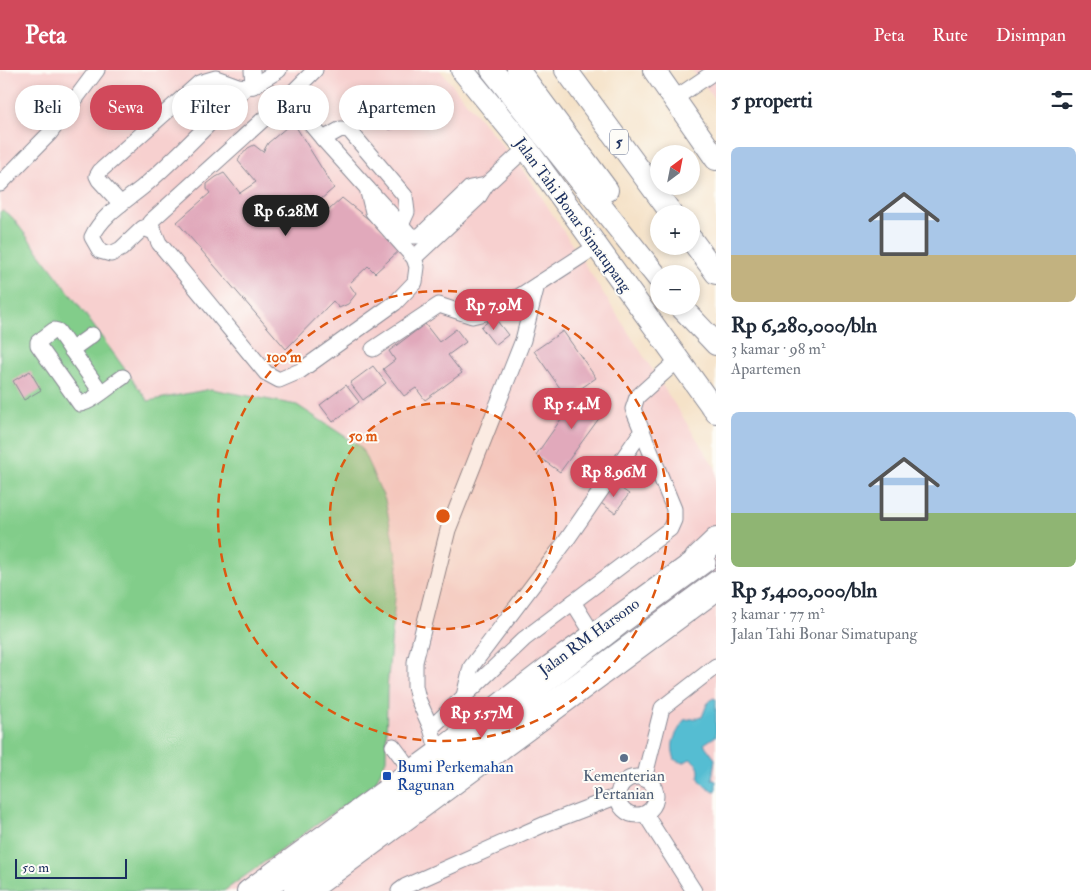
<!DOCTYPE html>
<html lang="id">
<meta charset="utf-8">
<style>
body{margin:0;font-family:"IM FELL Double Pica",serif;background:#f2f2f3;color:#1f2937;height:100vh;display:flex;flex-direction:column;font-size:19px;white-space:nowrap}
*{box-sizing:border-box;margin:0}
p{font-size:16px;color:#747a83}
.icon{flex:none;width:28px;height:28px;fill:none;stroke:currentColor;stroke-width:2;stroke-linecap:round;stroke-linejoin:round}
.map{position:relative;flex:1;overflow:hidden}
.details{display:flex;flex-direction:column;background:#fff;width:375px}
.details>*{flex:none}
.hud{position:absolute;left:15px;top:15px;width:475px;height:45px;display:flex;gap:10px}
.needle{width:32px;rotate:32deg}
.controls{position:absolute;left:650px;top:75px;display:grid;gap:10px}
.controls a{display:grid;place-items:center;width:50px;height:50px;border-radius:50%;background:#fff;box-shadow:0 2px 8px #0003;font-size:25px}
.scale{position:absolute;left:15px;bottom:12px;width:112px;box-sizing:border-box;padding-left:5px;border:2px solid #1b2f5e;border-top:0;font-size:14px;line-height:18px;white-space:nowrap;color:#1b2f5e;-webkit-text-stroke:4px #fdfcf7;paint-order:stroke}
.price{position:absolute;translate:-50% -42px;padding:0 11px;border-radius:18px;background:#d1495b;color:#fff;font-size:16px;line-height:32px;filter:drop-shadow(0 1px 2px #0008)}
.price::after{content:'';position:absolute;left:50%;top:30px;width:15px;height:11px;margin-left:-8px;background:inherit;clip-path:polygon(0 0,100% 0,50% 100%)}
.price.active{background:#222;color:#fff}
ul{padding:0;list-style:none}
li{display:grid;align-content:center;gap:10px;height:265px;padding:0 15px}
li span{display:grid;place-items:center;height:155px;border-radius:8px;color:#555}
li>.icon{margin-inline-start:auto}
span .icon{width:90px;height:90px;fill:#fffc;stroke-width:1}
li b{font-size:21px}
h2{display:flex;justify-content:space-between;align-items:center;height:60px;padding:0 15px;font-size:21px}
.chip{padding:0 18px;border-radius:22px;background:#fff;box-shadow:0 2px 8px #0003;font-size:18px;line-height:45px}
.chip.active{background:#d1495b;color:#fff}
header{display:flex;align-items:center;gap:30px;box-sizing:border-box;height:70px;padding:0 25px;background:#d1495b;color:#fff}
header strong{font-size:24px}
nav{display:flex;gap:28px;margin-inline-start:auto;font-size:18px}
main{display:flex;flex:1;min-height:0}
.map>svg:first-child{display:block}
.built{fill:#f7d0cf}
.green{fill:#82cd8a;stroke:#4e7e74}
.water{fill:#55bdd2;stroke:#387698}
.building{fill:#e1a9bb}
.lines{fill:none;stroke-linecap:round;stroke-linejoin:round}
.minor-casing{stroke:#888893;stroke-width:17}
.major-casing{stroke:#888893;stroke-width:22}
.highway-casing{stroke:#888893;stroke-width:24}
.minor{stroke:#fff;stroke-width:15}
.major{stroke:#fff;stroke-width:20}
.highway{stroke:#fff;stroke-width:22}
.ring{fill:none;stroke:#de5710;stroke-width:2.5;stroke-dasharray:9 6}
.service-dot{fill:#5c6f8a;stroke:#fdfcf7;stroke-width:2}
.transit-dot{fill:#1a4fb4;stroke:#fdfcf7;stroke-width:2}
.labels{text-anchor:middle;dominant-baseline:central;stroke-width:4;stroke-linejoin:round;paint-order:stroke}
.shield{fill:#fdfcf7;stroke:#5f6c8c;stroke-width:1}
.shield-label{font-size:15px;font-weight:bold;fill:#1b2f5e}
.street-label{font-size:16px;fill:#1b2f5e;stroke:#fdfcf7}
.transit-label{font-size:16px;fill:#164399;stroke:#fdfcf7;text-anchor:start}
.service-label{font-size:16px;fill:#4e5e75;stroke:#fdfcf7}
.centre{fill:#de5710;stroke:#fdfcf7;stroke-width:2.5}
.ring-label{font-size:15px;text-anchor:middle;font-weight:bold;fill:#de5710;stroke:#fdfcf7;stroke-width:4;stroke-linejoin:round;paint-order:stroke}
</style>
<header>
<strong>Peta</strong>
<nav><a>Peta</a><a>Rute</a><a>Disimpan</a></nav>
</header>
<main>
<div class="map">
<svg width="716" height="821" viewBox="0 0 716 821">
<rect width="100%" height="100%" fill="#fdfcf7"/>
<filter id="ink" filterUnits="userSpaceOnUse"><feTurbulence type="fractalNoise" baseFrequency=".02" numOctaves="2"/><feDisplacementMap in="SourceGraphic" scale="10" xChannelSelector="R" yChannelSelector="G"/><feConvolveMatrix kernelMatrix="1 2 1 2 8 2 1 2 1" color-interpolation-filters="sRGB"/></filter>
<filter id="wash" filterUnits="userSpaceOnUse"><feTurbulence type="fractalNoise" baseFrequency=".0096" numOctaves="4" result="noise"/><feDisplacementMap in="SourceGraphic" scale="20" xChannelSelector="R" yChannelSelector="G"/><feGaussianBlur stdDeviation="1.12" result="paint"/><feColorMatrix in="noise" values="0 0 0 0 0 0 0 0 0 0 0 0 0 0 0 0 0 1.4 0 .05"/><feComposite in="paint" operator="in"/></filter>
<g filter="url(#wash)">
<rect width="100%" height="100%" fill="#f5e2c8"/>
<g class="built">
<path d="M0,0H440L530,109L716,399V821H0Z"/>
<path d="M692,0H716V31Z"/>
</g>
<path class="green" d="M2,140L12,147L66,218L148,331L211,319L297,335L361,377L385,430L398,495L387,619L386,690L375,713L224,821H0V142Z"/>
<path class="water" d="M713,628L716,629V666L704,674L715,689L712,709L716,711V721C708,721 702,714 698,707C701,699 697,693 690,689L683,693L675,690C669,672 675,666 684,650L702,647L707,634Z"/>
<g id="blocks">
<g class="building">
<path d="M394,45L399,51L389,60L384,53Z"/>
<path d="M293,52L334,118L320,130L329,140L342,128L403,177L375,203L368,196L349,214L356,224L348,234L339,238L333,231L286,279L177,152L210,123L207,119V114L216,107L224,103L240,123L256,112L238,91L240,87L248,78L254,75L263,82L268,73Z"/>
<path d="M494,247L508,265L495,275L481,257Z"/>
<path d="M425,254L439,272L456,259L466,272L448,285L462,303L425,330L416,318L404,326L383,299L395,290L389,281Z"/>
<path d="M563,261L596,308L567,328L534,281Z"/>
<path d="M373,296L386,313L363,330L350,313Z"/>
<path d="M30,301L41,320L24,330L13,311Z"/>
<path d="M346,315L359,332L333,352L320,335Z"/>
<path d="M600,319L604,340L594,342L600,347L560,402L536,385L575,329L583,334L580,323Z"/>
<path d="M612,412L629,424L615,443L598,431Z"/>
<path d="M713,492L716,495V502L632,565L627,557Z"/>
</g>
</g>
</g>
<g filter="url(#ink)">
<use href="#blocks" fill-opacity="0" stroke="#888893" stroke-width="1"/>
<g class="lines">
<defs>
<g id="minor">
<path d="M252,0L253,16"/>
<path d="M288,27L323,69L367,118L373,142L414,188L417,197L415,212L395,233L300,301L279,310L266,303L159,173L150,152L288,27L315,0"/>
<path d="M674,29L711,4"/>
<path d="M323,69L341,59L349,60L405,126L407,142L401,155"/>
<path d="M0,114L50,63L97,0"/>
<path d="M368,119L411,166H420L470,118L486,115"/>
<path d="M121,134L99,110L97,106L100,101L199,13L216,8L238,16L246,17"/>
<path d="M154,162L143,158L121,179L111,184L100,181L92,167C102,145 126,131 144,116C180,85 212,50 246,17L253,16L279,0"/>
<path d="M414,188L478,128L486,115L526,78"/>
<path d="M373,279L439,235L472,246L498,240L597,176"/>
<path d="M71,280L92,265"/>
<path d="M101,322L58,261L54,260L38,272V275L80,334C91,333 112,314 123,307"/>
<path d="M573,532L593,564"/>
<path d="M464,626L471,597L566,471L642,361"/>
<path d="M431,658L418,629L415,616V592L448,460L523,270L537,215"/>
<path d="M393,676L411,700"/>
<path d="M441,679L435,672L431,658L524,569L670,459L674,450V439L633,339L637,327L678,290"/>
<circle cx="637" cy="726" r="19"/>
<path d="M644,709L662,638L716,596"/>
<path d="M645,744L694,821"/>
<path d="M268,821L518,637L622,556L708,493"/>
<path d="M291,821L716,508"/>
<path d="M399,821L406,816L545,754L618,726"/>
</g>
<g id="major">
<path d="M247,821L441,679L550,595L710,479"/>
<path d="M310,821L716,521"/>
</g>
<g id="highway">
<path d="M462,0L526,78L716,342"/>
<path d="M492,0L659,209"/>
<path d="M518,0L607,120"/>
<path d="M566,0L672,144"/>
<path d="M654,0L716,89"/>
<path d="M691,169L716,203"/>
<path d="M680,236L716,274"/>
<path d="M696,488L716,469"/>
</g>
</defs>
<use href="#minor" class="minor-casing"/>
<use href="#major" class="major-casing"/>
<use href="#highway" class="highway-casing"/>
<use href="#minor" class="minor"/>
<use href="#major" class="major"/>
<use href="#highway" class="highway"/>
</g>
</g>
<circle cx="443" cy="446" r="113" fill="#de5710" fill-opacity=".12"/>
<g class="ring">
<circle cx="443" cy="446" r="113"/>
<circle cx="443" cy="446" r="225"/>
</g>
<circle class="service-dot" cx="624" cy="688" r="5"/>
<rect class="transit-dot" x="382" y="701" width="10" height="10" rx="2.5"/>
<g class="labels">
<rect class="shield" x="610" y="59.5" width="18" height="25" rx="4"/>
<g class="shield-label">
<text x="619" y="72">5</text>
</g>
<g class="street-label">
<text transform="translate(573 145) rotate(54)">Jalan Tahi Bonar Simatupang</text>
<text transform="translate(589 567) rotate(-36)">Jalan RM Harsono</text>
</g>
<g class="transit-label">
<text x="397" y="697">Bumi Perkemahan<tspan x="397" dy="18">Ragunan</tspan></text>
</g>
<g class="service-label">
<text x="624" y="706">Kementerian<tspan x="624" dy="18">Pertanian</tspan></text>
</g>
</g>
<circle cx="443" cy="446" r="8" class="centre"/>
<g class="ring-label">
<text x="284" y="292">100 m</text>
<text x="363" y="371">50 m</text>
</g>
</svg>
<div class="controls">
<a><svg class="needle" viewBox="-14 -14 28 28"><path d="M0-13l5 13h-10z" fill="#e53935"/><path d="M0 13l5-13h-10z" fill="#747a83"/></svg></a>
<a>+</a>
<a>−</a>
</div>
<div class="scale">50 m</div>
<b class="price active" style="left:286px;top:167px">Rp 6.28M</b>
<b class="price" style="left:494px;top:261px">Rp 7.9M</b>
<b class="price" style="left:572px;top:360px">Rp 5.4M</b>
<b class="price" style="left:614px;top:428px">Rp 8.96M</b>
<b class="price" style="left:482px;top:669px">Rp 5.57M</b>
<div class="hud">
<a class="chip">Beli</a>
<a class="chip active">Sewa</a>
<a class="chip">Filter</a>
<a class="chip">Baru</a>
<a class="chip">Apartemen</a>
</div>
</div>
<section class="details">
<h2>5 properti<svg class="icon" aria-label="filters" viewBox="0 0 24 24"><path d="M4 7h16M4 17h16"/><circle cx="9" cy="7" r="2"/><circle cx="15" cy="17" r="2"/></svg></h2>
<ul>
<li><span style="background:linear-gradient(#a9c7e8 70%,#c2b280 0)"><svg class="icon" aria-label="home" viewBox="0 0 24 24"><path d="M3 11l9-7 9 7M6 9v11h12V9"/></svg></span><div><b>Rp 6,280,000/bln</b><p>3 kamar · 98 m²</p><p>Apartemen</p></div></li>
<li><span style="background:linear-gradient(#a9c7e8 65%,#8fb573 0)"><svg class="icon" aria-label="home" viewBox="0 0 24 24"><path d="M3 11l9-7 9 7M6 9v11h12V9"/></svg></span><div><b>Rp 5,400,000/bln</b><p>3 kamar · 77 m²</p><p>Jalan Tahi Bonar Simatupang</p></div></li>
</ul>
</section>
</main>
